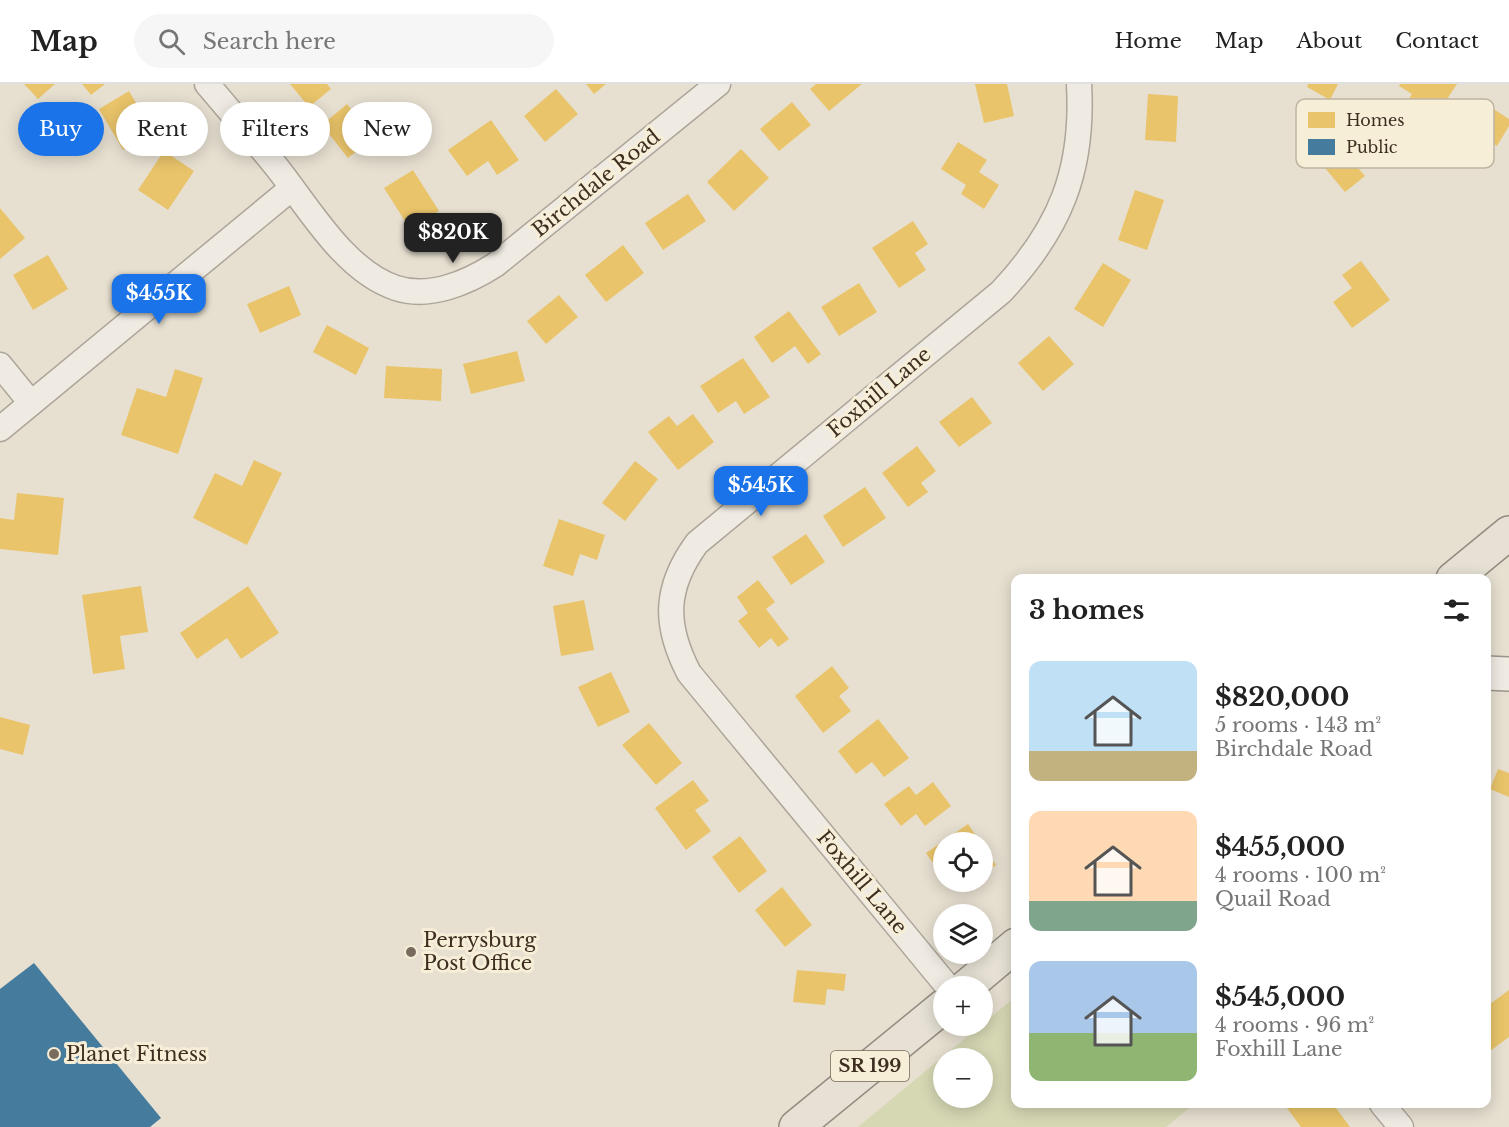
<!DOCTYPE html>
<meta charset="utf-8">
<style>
body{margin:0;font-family:"Libre Baskerville",serif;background:#f6f6f6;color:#222;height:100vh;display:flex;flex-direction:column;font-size:22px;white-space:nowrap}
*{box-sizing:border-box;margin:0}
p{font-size:20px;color:#767676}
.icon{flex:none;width:33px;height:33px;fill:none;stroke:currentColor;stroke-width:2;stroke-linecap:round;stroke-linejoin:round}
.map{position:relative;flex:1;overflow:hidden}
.drawer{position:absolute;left:1011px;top:490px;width:480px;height:534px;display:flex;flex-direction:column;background:#fff;border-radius:12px;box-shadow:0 3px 15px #0003}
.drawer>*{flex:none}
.guide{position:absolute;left:18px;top:18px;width:570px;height:54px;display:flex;gap:12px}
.fabs{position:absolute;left:933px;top:748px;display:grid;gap:12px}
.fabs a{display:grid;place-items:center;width:60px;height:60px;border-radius:50%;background:#fff;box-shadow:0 3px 15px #0003;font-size:30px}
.price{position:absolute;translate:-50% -51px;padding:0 14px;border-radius:12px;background:#1a73e8;color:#fff;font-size:20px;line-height:39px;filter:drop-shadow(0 2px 3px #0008)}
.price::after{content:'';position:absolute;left:50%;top:36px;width:18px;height:14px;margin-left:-9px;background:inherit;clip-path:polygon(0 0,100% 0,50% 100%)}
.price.active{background:#222;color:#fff}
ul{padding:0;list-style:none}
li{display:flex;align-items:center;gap:18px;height:150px;padding:0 18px}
li span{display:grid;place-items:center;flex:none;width:168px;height:120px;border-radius:12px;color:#555}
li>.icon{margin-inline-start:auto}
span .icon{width:72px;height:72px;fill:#fffc;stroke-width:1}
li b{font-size:26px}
h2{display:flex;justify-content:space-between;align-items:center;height:72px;padding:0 18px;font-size:26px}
.chip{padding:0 21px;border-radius:27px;background:#fff;box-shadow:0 3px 15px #0003;font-size:21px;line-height:54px}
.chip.active{background:#1a73e8;color:#fff}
header{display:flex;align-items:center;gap:36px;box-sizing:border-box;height:84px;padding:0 30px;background:#fff;border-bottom:2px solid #e0e0e0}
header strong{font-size:28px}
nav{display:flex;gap:33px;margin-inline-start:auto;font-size:21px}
.search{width:420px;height:54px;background:#f6f6f6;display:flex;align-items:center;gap:15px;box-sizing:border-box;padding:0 21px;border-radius:33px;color:#767676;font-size:22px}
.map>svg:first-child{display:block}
.green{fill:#d6d7b3;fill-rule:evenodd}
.homes{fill:#e9c46a}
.public{fill:#457b9d}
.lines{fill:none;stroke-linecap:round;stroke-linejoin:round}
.street-casing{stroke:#ada599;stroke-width:27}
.secondary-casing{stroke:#9c958a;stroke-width:36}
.primary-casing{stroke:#928b80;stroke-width:36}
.street{stroke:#efebe3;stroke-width:24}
.secondary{stroke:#efebe3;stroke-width:33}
.primary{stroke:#e6e1d4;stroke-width:33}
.poi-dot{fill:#786c5e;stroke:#f7eed8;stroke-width:2}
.labels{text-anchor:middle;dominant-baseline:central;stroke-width:6;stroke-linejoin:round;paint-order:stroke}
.shield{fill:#f7eed8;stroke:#756857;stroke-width:1.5}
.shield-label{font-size:18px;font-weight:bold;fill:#3d2e20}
.street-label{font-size:20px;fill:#3d2e20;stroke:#f7eed8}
.poi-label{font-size:20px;fill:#3d2e20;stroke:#f7eed8;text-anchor:start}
.key{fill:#f7eed8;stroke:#bfb4a1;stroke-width:1.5}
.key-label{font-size:16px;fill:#3d2e20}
</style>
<header>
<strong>Map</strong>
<div class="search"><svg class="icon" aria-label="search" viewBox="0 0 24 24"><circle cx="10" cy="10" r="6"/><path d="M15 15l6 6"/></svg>Search here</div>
<nav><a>Home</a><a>Map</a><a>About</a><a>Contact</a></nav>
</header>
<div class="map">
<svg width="1509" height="1043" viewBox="0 0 1509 1043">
<rect width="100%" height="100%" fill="#e7e0d1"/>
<path class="green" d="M1015,913L1016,1020H1194L1166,1043H858ZM944,975H982V1014H944Z"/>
<g class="homes">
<path d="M24,0H55L38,15Z"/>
<path d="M82,0H105L91,11Z"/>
<path d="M290,0H327L331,5L309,23Z"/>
<path d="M586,0H606L594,10Z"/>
<path d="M816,0H862L829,27L810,5Z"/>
<path d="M975,0H1007L1014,32L984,39Z"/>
<path d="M1308,0H1338L1330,16L1307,3Z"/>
<path d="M1400,0H1457L1432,38L1405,21L1412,10L1399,2Z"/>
<path d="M556,5L578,30L545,58L524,32Z"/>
<path d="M129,7L153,48L123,66L99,25Z"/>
<path d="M1148,10L1178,12L1176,58L1145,56Z"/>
<path d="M1478,15L1509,35V42L1497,62L1462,40Z"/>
<path d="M792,18L811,41L779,67L760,45Z"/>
<path d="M347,20L373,54L348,74L322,41Z"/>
<path d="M491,36L519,76L497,91L488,77L467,92L448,66Z"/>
<path d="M958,58L987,76L979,88L999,101L984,125L961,110L966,101L941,85Z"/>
<path d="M1339,62L1365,92L1345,108L1320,78Z"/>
<path d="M741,65L769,94L734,127L707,98Z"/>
<path d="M164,67L194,87L168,126L138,106Z"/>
<path d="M413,86L439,127L410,145L384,104Z"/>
<path d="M1135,106L1164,116L1147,166L1118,156Z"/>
<path d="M688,110L706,137L663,166L645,139Z"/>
<path d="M0,124L25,154L0,175Z"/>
<path d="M913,137L928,160L915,169L926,186L899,204L872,164Z"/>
<path d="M623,161L644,189L606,218L585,191Z"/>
<path d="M48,171L68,205L33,226L13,191Z"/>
<path d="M1361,177L1390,216L1352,244L1333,218L1352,204L1342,191Z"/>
<path d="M1103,179L1131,196L1103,243L1074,225Z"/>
<path d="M859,199L877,228L839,252L821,223Z"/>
<path d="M289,202L301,231L260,249L247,220Z"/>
<path d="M559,211L578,233L546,260L527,237Z"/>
<path d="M789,227L821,270L808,280L795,262L772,279L754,253Z"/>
<path d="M327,241L369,264L356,291L313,268Z"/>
<path d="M1049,252L1074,280L1043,307L1018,279Z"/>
<path d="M517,267L525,297L471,310L463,280Z"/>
<path d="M743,274L770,313L744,330L736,317L718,329L700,302Z"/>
<path d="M386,282L442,285L441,317L384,314Z"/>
<path d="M175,285L203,294L178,370L121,351L137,304L166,313Z"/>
<path d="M972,313L992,339L959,363L939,338Z"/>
<path d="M693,330L714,358L678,386L648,348L669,332L677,342Z"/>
<path d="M917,362L936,387L921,399L928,408L908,423L882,389Z"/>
<path d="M254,376L282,389L247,461L193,434L215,389L242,402Z"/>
<path d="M635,377L658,395L625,437L602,419Z"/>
<path d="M865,403L886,434L843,463L823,432Z"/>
<path d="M17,409L64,414L58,471L0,465V434L14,436Z"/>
<path d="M559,435L605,451L597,476L580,470L573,492L543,482Z"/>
<path d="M806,450L825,478L791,501L772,473Z"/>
<path d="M758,496L775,518L766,525L789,555L778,563L771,554L759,564L738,537L748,529L737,513Z"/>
<path d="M141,502L148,548L120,552L125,585L93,590L82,511Z"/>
<path d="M248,502L279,549L241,575L227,554L197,575L180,549Z"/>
<path d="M584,516L594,566L561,572L553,522Z"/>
<path d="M832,582L849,604L839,612L851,627L823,649L795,612Z"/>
<path d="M611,588L630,628L598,643L578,603Z"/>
<path d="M0,633L30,641L23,671L0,665Z"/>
<path d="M878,635L909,674L884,693L872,678L856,690L838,667Z"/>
<path d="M649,639L682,679L656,701L622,661Z"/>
<path d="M1498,685L1509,689V713L1490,705Z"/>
<path d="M693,696L709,717L695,726L711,747L686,766L655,724Z"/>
<path d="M933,698L951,722L925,742L916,730L901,742L884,720L909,702L916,711Z"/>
<path d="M968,740L981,759H944V776L935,782L926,769Z"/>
<path d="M740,752L767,787L739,809L712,773Z"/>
<path d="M982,761L996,781L982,790Z"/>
<path d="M782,803L812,841L785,863L755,826Z"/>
<path d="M797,886L846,890L844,907L827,905L825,921L793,918Z"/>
<path d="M1509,906V953L1486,970V923Z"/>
<path d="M1284,1020H1333L1350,1043H1301Z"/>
</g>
<path class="public" d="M34,879L161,1034L150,1043H0V905Z"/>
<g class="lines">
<defs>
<g id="street">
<path d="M207,0C230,27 253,54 275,81C308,122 344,187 396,204C429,215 467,199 495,181L718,0"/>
<path d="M0,281L31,319"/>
<path d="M0,345L292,104"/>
<path d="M948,903L689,589C664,541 664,504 697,459L1001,208C1060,145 1084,87 1079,0"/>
<path d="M1382,1020L1401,1043"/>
</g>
<path id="secondary" d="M1486,589L1509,590"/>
<g id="primary">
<path d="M1453,495L1509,449"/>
<path d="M966,903L1016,861"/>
<path d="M796,1043L944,922"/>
</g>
</defs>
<use href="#street" class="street-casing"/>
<use href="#secondary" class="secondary-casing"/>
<use href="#primary" class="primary-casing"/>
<use href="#street" class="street"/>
<use href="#secondary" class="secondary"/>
<use href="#primary" class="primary"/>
</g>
<g class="poi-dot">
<circle cx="411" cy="868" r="6"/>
<circle cx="54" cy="970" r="6"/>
</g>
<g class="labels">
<rect class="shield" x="831" y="967" width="78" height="30" rx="4.5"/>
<g class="shield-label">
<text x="870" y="982">SR 199</text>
</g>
<g class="street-label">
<text transform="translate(596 99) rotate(-39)">Birchdale Road</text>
<text transform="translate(879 308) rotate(-40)">Foxhill Lane</text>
<text transform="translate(862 798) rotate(50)">Foxhill Lane</text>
</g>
<g class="poi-label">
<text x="423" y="856">Perrysburg<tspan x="423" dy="23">Post Office</tspan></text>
<text x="66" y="970">Planet Fitness</text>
</g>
</g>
<rect x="1296" y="15" width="198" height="69" rx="9" class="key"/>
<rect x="1308" y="28" width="27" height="16" fill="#e9c46a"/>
<rect x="1308" y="55" width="27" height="16" fill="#457b9d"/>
<g class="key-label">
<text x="1346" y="42">Homes</text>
<text x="1346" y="69">Public</text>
</g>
</svg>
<div class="fabs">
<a><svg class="icon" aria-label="locate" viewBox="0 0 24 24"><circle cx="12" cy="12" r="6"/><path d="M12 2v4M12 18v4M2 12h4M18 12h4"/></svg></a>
<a><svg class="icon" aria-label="layers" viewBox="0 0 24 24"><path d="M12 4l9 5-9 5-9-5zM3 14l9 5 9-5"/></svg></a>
<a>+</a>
<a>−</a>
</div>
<b class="price active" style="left:453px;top:180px">$820K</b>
<b class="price" style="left:159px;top:241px">$455K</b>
<b class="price" style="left:761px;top:433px">$545K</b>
<div class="guide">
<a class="chip active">Buy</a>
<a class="chip">Rent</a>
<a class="chip">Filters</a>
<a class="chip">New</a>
</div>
<section class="drawer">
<h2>3 homes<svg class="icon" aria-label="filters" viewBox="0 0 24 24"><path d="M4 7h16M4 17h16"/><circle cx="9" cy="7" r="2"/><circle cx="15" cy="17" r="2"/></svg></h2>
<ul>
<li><span style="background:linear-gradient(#bfe0f5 75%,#c2b280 0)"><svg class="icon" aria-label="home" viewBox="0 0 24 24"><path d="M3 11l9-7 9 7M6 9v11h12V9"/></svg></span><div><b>$820,000</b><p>5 rooms · 143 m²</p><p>Birchdale Road</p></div></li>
<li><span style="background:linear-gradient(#ffd9b3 75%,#7fa58c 0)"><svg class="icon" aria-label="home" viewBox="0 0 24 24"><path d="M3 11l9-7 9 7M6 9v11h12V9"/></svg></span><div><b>$455,000</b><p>4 rooms · 100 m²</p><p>Quail Road</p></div></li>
<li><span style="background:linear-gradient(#a9c7e8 60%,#8fb573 0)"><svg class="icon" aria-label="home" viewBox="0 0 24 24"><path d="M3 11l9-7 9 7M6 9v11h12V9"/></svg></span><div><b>$545,000</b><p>4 rooms · 96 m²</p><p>Foxhill Lane</p></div></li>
</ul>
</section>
</div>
